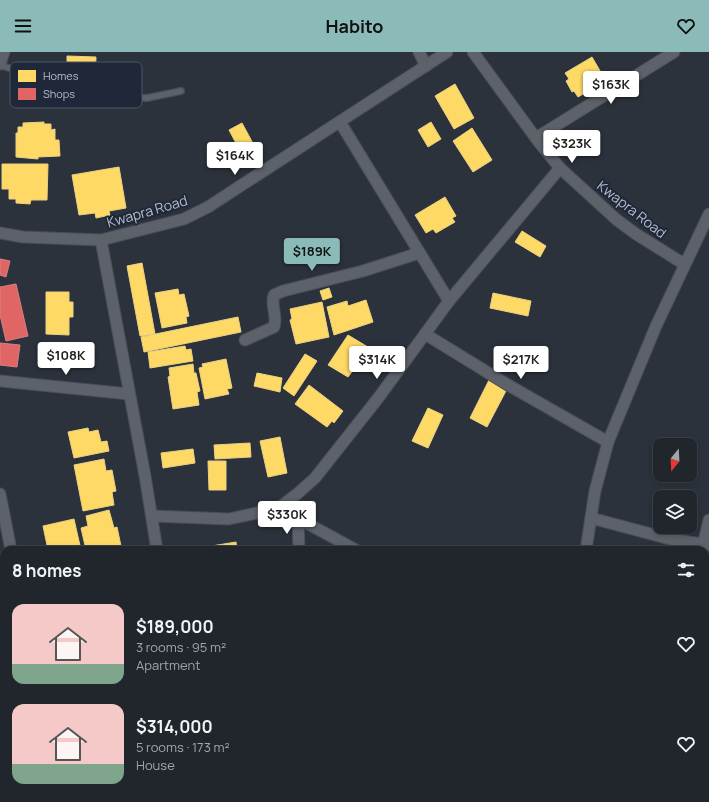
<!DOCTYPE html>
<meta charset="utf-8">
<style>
body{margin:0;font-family:Manrope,sans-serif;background:#292e35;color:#f1f3f6;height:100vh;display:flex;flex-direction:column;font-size:15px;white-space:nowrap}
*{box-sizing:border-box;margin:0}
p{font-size:13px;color:#a2a5aa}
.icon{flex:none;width:22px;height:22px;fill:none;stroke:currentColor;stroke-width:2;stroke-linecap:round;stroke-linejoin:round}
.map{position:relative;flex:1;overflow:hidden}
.side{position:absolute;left:0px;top:494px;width:709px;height:256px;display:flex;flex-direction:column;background:#21262d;border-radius:12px 12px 0 0;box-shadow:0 2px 6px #0003,0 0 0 1px #3e4349}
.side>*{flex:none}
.needle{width:26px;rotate:198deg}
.buttons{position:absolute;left:653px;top:386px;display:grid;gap:8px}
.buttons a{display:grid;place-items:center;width:44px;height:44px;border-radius:8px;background:#21262d;box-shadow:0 2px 6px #0003,0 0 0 1px #3e4349;font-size:20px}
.price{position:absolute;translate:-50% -34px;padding:0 9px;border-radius:4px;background:#fff;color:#222;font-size:13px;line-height:26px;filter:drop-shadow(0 1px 2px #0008)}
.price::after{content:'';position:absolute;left:50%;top:24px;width:12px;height:9px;margin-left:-6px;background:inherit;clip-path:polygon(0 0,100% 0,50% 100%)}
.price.current{background:#8bbbb9;color:#111}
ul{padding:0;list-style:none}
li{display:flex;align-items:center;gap:12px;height:100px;padding:0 12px}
li span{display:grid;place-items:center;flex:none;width:112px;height:80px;border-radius:12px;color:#555}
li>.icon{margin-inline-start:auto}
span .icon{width:48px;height:48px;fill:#fffc;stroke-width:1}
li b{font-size:17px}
h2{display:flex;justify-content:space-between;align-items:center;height:48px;padding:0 12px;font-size:17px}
header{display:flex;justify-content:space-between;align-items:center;height:52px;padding:0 12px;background:#8bbbb9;color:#111;font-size:18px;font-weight:700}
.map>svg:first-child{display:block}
.homes{fill:#ffd966;stroke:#e9d185}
.shops{fill:#e06666;stroke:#d48085}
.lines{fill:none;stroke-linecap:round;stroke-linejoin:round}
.lane-casing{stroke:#494d54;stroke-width:8}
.street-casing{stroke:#494d54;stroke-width:13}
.lane{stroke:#5d6169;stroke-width:5.5}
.street{stroke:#5d6169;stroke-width:11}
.labels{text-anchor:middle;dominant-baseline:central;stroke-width:4;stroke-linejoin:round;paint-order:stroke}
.street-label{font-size:14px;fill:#b7becc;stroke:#1e2838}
.key{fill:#1e2838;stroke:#4c5564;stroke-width:1}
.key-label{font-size:11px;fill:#b7becc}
</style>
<header><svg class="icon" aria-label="menu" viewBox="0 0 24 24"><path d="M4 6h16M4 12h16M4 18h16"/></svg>Habito<svg class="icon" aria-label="heart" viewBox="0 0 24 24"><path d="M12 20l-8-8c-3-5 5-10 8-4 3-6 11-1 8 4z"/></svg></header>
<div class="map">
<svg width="709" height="750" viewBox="0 0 709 750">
<rect width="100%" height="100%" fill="#2c323c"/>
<g class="homes">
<path d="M67,4L96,5L95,30L57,27V11L67,12Z"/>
<path d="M592,5L606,29L578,45L574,39L572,40L566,29L569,27L565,21Z"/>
<path d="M455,32L474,66L454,77L435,44Z"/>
<path d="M44,70V72H51V78L55,77V88H59L60,104L38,105V107L16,105V81H18V75H23V71Z"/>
<path d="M431,70L441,87L428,95L418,78Z"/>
<path d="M242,71L262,108L248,114L229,78Z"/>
<path d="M472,76L492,108L473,120L453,89Z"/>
<path d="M2,112H48L47,148H31L30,152L16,151V147H9V137H2Z"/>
<path d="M119,115L126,156L109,159L110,163L96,166L95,161L79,163L72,123Z"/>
<path d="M445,145L456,164L452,166L455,170L436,181L433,177L426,181L415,163Z"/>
<path d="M522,179L546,194L540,205L515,190Z"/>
<path d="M142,211L155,282L140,284L127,214Z"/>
<path d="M329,236L332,245L323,248L320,239Z"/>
<path d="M178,237L179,243L184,242L189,264L186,265L187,271L162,276L155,241Z"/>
<path d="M46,240H69V250H73V265H69V283L46,282Z"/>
<path d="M493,241L531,249L528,264L490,256Z"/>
<path d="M366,248L373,270L334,283L327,255L347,249L348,254Z"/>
<path d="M322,250L329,285L296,292L290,268L292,267L290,257Z"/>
<path d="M238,265L241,280L144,300L141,285Z"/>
<path d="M348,283L368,295L363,302L366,304L359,315L357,313L348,325L328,313Z"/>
<path d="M185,294L186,298L191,297L193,309L150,316L148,300Z"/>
<path d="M305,302L317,309L294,344L283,336Z"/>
<path d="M226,307L232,336L227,337L229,342L205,347L199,316L203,315L202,312Z"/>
<path d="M193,312L194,321H196L200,339L197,340L199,353L173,357L168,325L170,324L169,316Z"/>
<path d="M257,321L282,326L280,340L254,334Z"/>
<path d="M489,328L507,337L487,375L470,366Z"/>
<path d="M309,333L343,359L334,371L332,369L327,375L295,352Z"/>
<path d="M428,356L443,363L428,396L412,389Z"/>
<path d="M88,376L89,380L98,378L101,390L107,389L109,399L74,406L68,380Z"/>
<path d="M280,385L287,421L268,425L260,389Z"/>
<path d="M250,391L251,405L215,407L214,393Z"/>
<path d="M193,397L195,411L163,416L161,401Z"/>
<path d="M104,407L106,419L112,418L116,439L112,440L114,453L83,459L74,413Z"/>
<path d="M208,409H226V438H209Z"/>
<path d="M109,458L114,476L117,475L121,494L116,496V498H93L92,496L86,498L81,476L88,474L86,464Z"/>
<path d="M74,467L81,498H48L43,474Z"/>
<path d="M236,490L237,498H193V497Z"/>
<path d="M4,723V745L1,746L0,725Z"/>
<path d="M123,746H152L151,750H122Z"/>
<path d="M247,746H264L263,750H247Z"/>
</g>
<g class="shops">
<path d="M0,207L10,209L6,225L0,223Z"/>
<path d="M16,232L28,284L6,289L0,263V235Z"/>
<path d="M0,291L20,293L17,315L0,313Z"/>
</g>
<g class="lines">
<defs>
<path id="lane" d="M0,13L48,29L120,45L147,46L181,39"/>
<g id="street">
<path d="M419,0L426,14"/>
<path d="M473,0L538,89L560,116L617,168L636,182L684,212"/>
<path d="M0,12L4,0"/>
<path d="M340,70L449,249"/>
<path d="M536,86L674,0"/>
<path d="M0,181L23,185L101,188L184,167L208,155L447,0"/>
<path d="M101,188L145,424L157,498"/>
<path d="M425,282L508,333L608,390"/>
<path d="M245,288L274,275C278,264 270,253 274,243L283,239L363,219L419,201"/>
<path d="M0,329L129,342"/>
<path d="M0,442L11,498"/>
<path d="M279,456L356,498"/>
<path d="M152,464L229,467L279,456L297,442L315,426L379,345L449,249L560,116"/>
<path d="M591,466L670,487L709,493"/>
<path d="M298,467L299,498"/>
<path d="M703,493L709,468"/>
<path d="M586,498L595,439L608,390L656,274L709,162"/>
<path d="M705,658L709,642"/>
<path d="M0,661L4,660"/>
<path d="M647,746L666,750"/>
<path d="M183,750L184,746"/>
<path d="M675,750L677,746"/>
</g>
</defs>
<use href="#lane" class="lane-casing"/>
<use href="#street" class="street-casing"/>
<use href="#lane" class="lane"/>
<use href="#street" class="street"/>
</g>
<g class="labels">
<g class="street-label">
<text transform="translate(632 157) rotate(38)">Kwapra Road</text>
<text transform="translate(147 159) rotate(-16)">Kwapra Road</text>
</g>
</g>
<rect x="10" y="10" width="132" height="46" rx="6" class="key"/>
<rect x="18" y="18" width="18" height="12" fill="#ffd966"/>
<rect x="18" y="36" width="18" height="12" fill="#e06666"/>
<g class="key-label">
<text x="43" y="28">Homes</text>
<text x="43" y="46">Shops</text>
</g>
</svg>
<div class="buttons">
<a><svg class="needle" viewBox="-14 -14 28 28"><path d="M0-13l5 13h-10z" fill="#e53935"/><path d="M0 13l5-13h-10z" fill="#a2a5aa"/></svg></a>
<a><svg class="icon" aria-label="layers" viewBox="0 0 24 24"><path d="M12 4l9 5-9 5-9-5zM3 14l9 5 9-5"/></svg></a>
</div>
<b class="price" style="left:611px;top:53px">$163K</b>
<b class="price" style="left:572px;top:112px">$323K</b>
<b class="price" style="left:235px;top:124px">$164K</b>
<b class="price current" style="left:312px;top:220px">$189K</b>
<b class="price" style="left:66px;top:324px">$108K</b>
<b class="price" style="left:377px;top:328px">$314K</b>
<b class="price" style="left:521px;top:328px">$217K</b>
<b class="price" style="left:287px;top:483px">$330K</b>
<section class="side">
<h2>8 homes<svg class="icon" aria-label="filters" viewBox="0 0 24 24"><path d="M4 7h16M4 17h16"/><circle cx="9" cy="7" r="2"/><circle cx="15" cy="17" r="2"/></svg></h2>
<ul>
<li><span style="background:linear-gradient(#f6c9c9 75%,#7fa58c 0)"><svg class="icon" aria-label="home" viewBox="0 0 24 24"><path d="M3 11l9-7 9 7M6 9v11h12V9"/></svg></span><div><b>$189,000</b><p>3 rooms · 95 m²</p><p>Apartment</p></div><svg class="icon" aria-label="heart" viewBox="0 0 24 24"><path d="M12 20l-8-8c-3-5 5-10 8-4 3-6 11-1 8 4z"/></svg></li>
<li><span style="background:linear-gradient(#f6c9c9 75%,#7fa58c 0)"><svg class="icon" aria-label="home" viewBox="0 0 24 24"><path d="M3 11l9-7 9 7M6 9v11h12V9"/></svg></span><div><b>$314,000</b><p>5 rooms · 173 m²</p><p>House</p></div><svg class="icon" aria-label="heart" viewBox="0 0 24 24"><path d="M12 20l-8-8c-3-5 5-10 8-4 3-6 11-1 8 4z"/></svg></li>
</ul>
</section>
</div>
